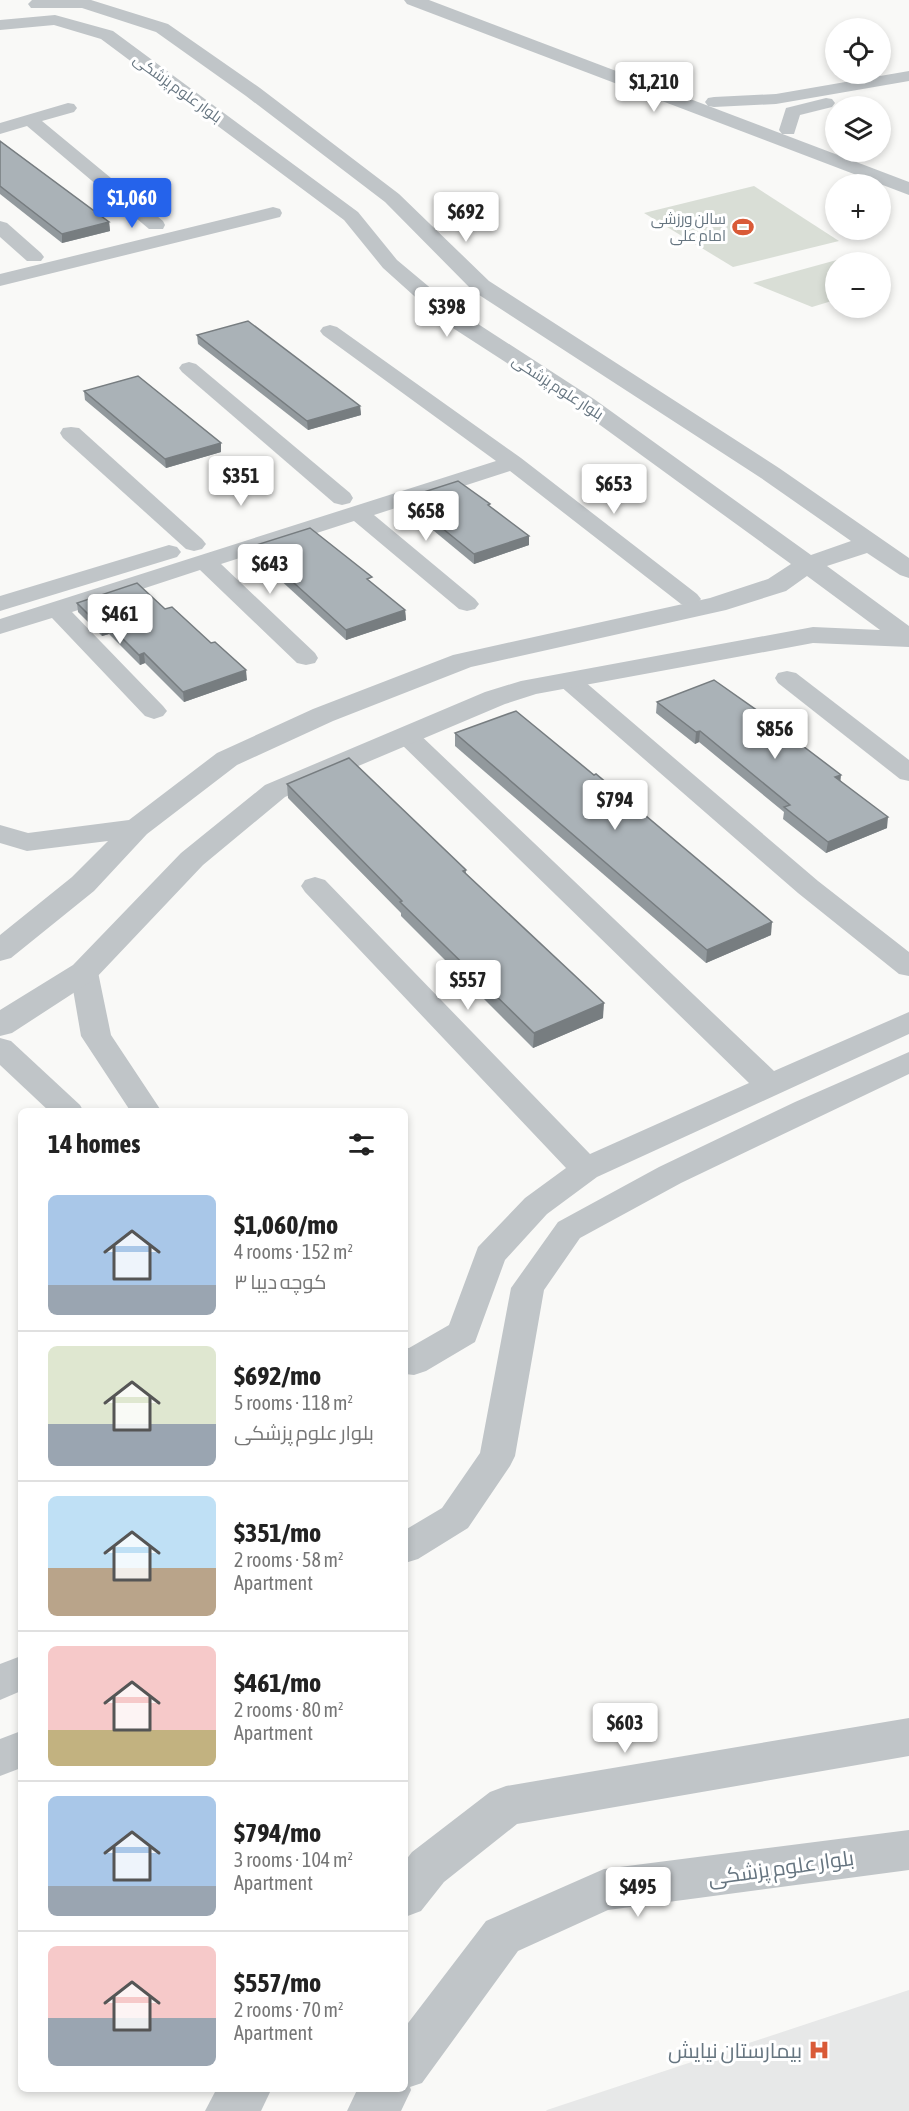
<!DOCTYPE html>
<meta charset="utf-8">
<style>
body{margin:0;font-family:"Asap Condensed",Cairo,sans-serif;background:#f2f2f2;color:#222;height:100vh;display:flex;flex-direction:column;font-size:22px;white-space:nowrap}
*{box-sizing:border-box;margin:0}
p{font-size:20px;color:#767676}
.icon{flex:none;width:33px;height:33px;fill:none;stroke:currentColor;stroke-width:2;stroke-linecap:round;stroke-linejoin:round}
.map{position:relative;flex:1;overflow:hidden}
.panel{position:absolute;left:18px;top:1108px;width:390px;height:984px;display:flex;flex-direction:column;background:#fff;border-radius:9px;box-shadow:0 3px 9px #0003}
.panel>*{flex:none}
.fabs{position:absolute;left:825px;top:18px;display:grid;gap:12px}
.fabs a{display:grid;place-items:center;width:66px;height:66px;border-radius:50%;background:#fff;box-shadow:0 3px 9px #0003;font-size:30px}
.price{position:absolute;translate:-50% -51px;padding:0 14px;border-radius:6px;background:#fff;color:#222;font-size:20px;line-height:39px;filter:drop-shadow(0 2px 3px #0008)}
.price::after{content:'';position:absolute;left:50%;top:36px;width:18px;height:14px;margin-left:-9px;background:inherit;clip-path:polygon(0 0,100% 0,50% 100%)}
.price.active{background:#2563eb;color:#fff}
ul{padding:0;list-style:none}
li{display:flex;align-items:center;gap:18px;height:150px;padding:0 30px}
li+li{border-top:2px solid #e0e0e0}
li span{display:grid;place-items:center;flex:none;width:168px;height:120px;border-radius:9px;color:#555}
li>.icon{margin-inline-start:auto}
span .icon{width:72px;height:72px;fill:#fffc;stroke-width:1}
li b{font-size:26px}
h2{display:flex;justify-content:space-between;align-items:center;height:72px;padding:0 30px;font-size:26px}
.map>svg:first-child{display:block}
.built{fill:#e7e8e8}
.green{fill:#d9ded6}
.lines{fill:none;stroke-linecap:round;stroke-linejoin:round}
.minor{fill:#c0c5c8;fill-rule:evenodd}
.tertiary{fill:#c0c5c8;fill-rule:evenodd}
.wall{fill:#92999d}
.shaded-wall{fill:#777d80}
.building{fill:#aab2b7;stroke:#777d80;stroke-width:1.5}
.labels{text-anchor:middle;dominant-baseline:central;stroke-width:6;stroke-linejoin:round;paint-order:stroke}
.far-street-label{font-size:15px;fill:#667580;stroke:#fff}
.far-poi-label{font-size:15px;fill:#667580;stroke:#fff;text-anchor:end}
.near-street-label{font-size:21px;fill:#667580;stroke:#fff}
.near-poi-label{font-size:21px;fill:#667580;stroke:#fff;text-anchor:end}
</style>
<div class="map">
<svg width="909" height="2111" viewBox="0 0 909 2111">
<rect width="100%" height="100%" fill="#f9f9f7"/>
<path class="built" d="M909,1990V2111H546L547,2110Z"/>
<g class="green">
<path d="M754,186L839,241L733,267L644,213Z"/>
<path d="M844,258L854,262H836L835,300L812,307L753,283Z"/>
</g>
<g class="lines">
<g class="minor">
<path d="M909,71V81L776,104L714,107L708,106L705,102L708,98L714,97L776,94Z"/>
<path d="M826,98L832,99L835,103L832,107L800,115L794,134H782L779,130L786,108Z"/>
<path d="M68,103L74,104L77,108L74,112L42,121L163,221L165,225L163,229H149L27,126L0,134V123Z"/>
<path d="M273,207L280,209L282,213L280,217L0,286V274Z"/>
<path d="M0,221L7,223L41,253L44,257L41,261H27L0,237Z"/>
<path d="M330,325L337,327L521,458L697,594L701,599L697,604L689,606L681,604L510,471L374,515L475,599L479,604L475,609L467,611L459,609L354,521L221,564L315,653L318,658L315,663L306,665L297,663L200,570L72,612L163,706L167,711L163,716L154,719L145,716L52,618L0,634V619L496,461L323,335L320,331L323,327Z"/>
<path d="M189,362L196,364L350,493L353,498L350,503L342,505L334,503L182,372L179,368L182,364Z"/>
<path d="M71,427L79,428L202,539L206,544L202,549L194,551L186,549L63,438L60,433L63,428Z"/>
<path d="M169,545L177,547L181,552L177,557L0,611V596Z"/>
<path d="M787,671L796,673L909,760V781L900,779L778,683L775,678L778,673Z"/>
<path d="M568,673L577,675L818,881L909,952V976L899,974L798,893L559,685L556,680L559,675Z"/>
<path d="M406,727L415,730L774,1071L909,1012V1034L597,1177L547,1214L505,1260L475,1342L426,1371L414,1375L405,1374V1348H409L449,1325L478,1247L525,1198L566,1168L305,892L301,886L305,880L315,877L325,880L590,1154L749,1083L397,740L393,735L397,730Z"/>
<path d="M84,963L94,965L98,972L111,1035L162,1112H131L81,1036L70,972L74,965Z"/>
<path d="M0,1038L11,1041L80,1105L84,1112H50L0,1065Z"/>
<path d="M909,1052V1074L681,1183L580,1238L544,1290L515,1456L510,1466L468,1528L418,1559L405,1563V1530L442,1508L480,1453L511,1288L558,1222L659,1167L795,1102Z"/>
<path d="M21,1656V1691L0,1700V1664Z"/>
<path d="M21,1731V1768L0,1776V1739Z"/>
</g>
<g class="tertiary">
<path d="M32,0H91L168,24L260,88L399,194L489,281L779,468L909,558V578L900,575L867,553L827,566L909,626V647L813,643L536,694L505,704L285,797L203,865L95,979L12,1033L0,1036V1010L73,965L181,853L265,785L485,692L521,681L813,627L880,630L807,576L786,591L726,610L471,667L333,721L237,765L147,834L94,891L11,958L0,961V935L72,877L108,841L27,851L0,843V825L28,833L129,820L217,753L313,709L453,655L710,598L768,579L791,564L578,409L442,321L383,268L344,220L101,39L54,25L0,30V20L55,15L113,31L358,212L397,260L458,311L594,399L811,555L851,541L761,478L473,291L385,202L246,96L156,32L82,8H31L28,4Z"/>
<path d="M404,0H429L909,182V195L407,4Z"/>
<path d="M909,1718V1756L517,1824L444,1882L421,1911L405,1917V1861L412,1852L490,1792L506,1786Z"/>
<path d="M909,1830V1870L608,1910L518,1951L422,2083L410,2087L411,2090L401,2111H347L357,2090H405V2027L486,1921L604,1869Z"/>
<path d="M216,2090H271L261,2111H205Z"/>
</g>
</g>
<g class="wall">
<path d="M0,141L109,222L110,231L62,243L0,194Z"/>
<path d="M197,335L360,406L361,415L308,430L198,344Z"/>
<path d="M84,391L221,443V452L166,468L85,400Z"/>
<path d="M405,498L490,507L529,545L474,564L405,507Z"/>
<path d="M253,546L405,610L406,620L346,640L254,556Z"/>
<path d="M77,603L165,609L247,680L184,702L145,663L140,665L109,634L102,636L78,612Z"/>
<path d="M657,702L802,742L801,745L841,781L887,828L826,853L783,819L784,812L699,742L695,744L656,713Z"/>
<path d="M455,733L771,935L706,963L455,746Z"/>
<path d="M287,784L466,870V874L603,1018L533,1048L401,916V913L288,798Z"/>
</g>
<g class="shaded-wall">
<path d="M109,222L110,231L62,243V234Z"/>
<path d="M360,406L361,415L308,430L307,421Z"/>
<path d="M221,443V452L166,468L165,459Z"/>
<path d="M529,536V545L474,564V554Z"/>
<path d="M405,610L406,620L346,640V630Z"/>
<path d="M108,624L109,634L102,636L101,627Z"/>
<path d="M144,653L145,663L140,665L139,655Z"/>
<path d="M246,670L247,680L184,702L183,692Z"/>
<path d="M700,731L699,742L695,744L696,732Z"/>
<path d="M841,775L840,786L835,777Z"/>
<path d="M888,817L887,828L826,853L828,842Z"/>
<path d="M772,922L771,935L706,963L707,950Z"/>
<path d="M604,1003L603,1018L533,1048L534,1033Z"/>
</g>
<g class="building">
<path d="M0,141L109,222L62,234L0,186Z"/>
<path d="M248,321L360,406L307,421L197,335Z"/>
<path d="M138,376L221,443L165,459L84,391Z"/>
<path d="M458,481L490,504L488,505L529,536L474,554L405,498Z"/>
<path d="M310,528L372,577L367,579L405,610L346,630L253,546Z"/>
<path d="M137,583L165,609L172,607L211,643L215,642L246,670L183,692L144,653L139,655L108,624L101,627L77,603Z"/>
<path d="M714,680L802,742L799,743L841,775L835,777L888,817L828,842L784,807L790,805L700,731L696,732L657,702Z"/>
<path d="M516,711L594,775L596,774L772,922L707,950L455,733Z"/>
<path d="M349,758L466,870L463,871L604,1003L534,1033L400,902L402,901L287,784Z"/>
</g>
<defs>
<symbol id="stadium-bare" viewBox="-9 -9 18 18"><path d="M0-5a6.5 5 0 1 0 0 10a6.5 5 0 1 0 0-10ZM-3.5-1.8h7v3.6h-7Z" fill="#d95a37" stroke="#fff" stroke-width="2.5" paint-order="stroke"/></symbol>
<symbol id="hospital-bare" viewBox="-9 -9 18 18"><path d="M-5-5h3v3.5h4V-5h3V5h-3V1.5h-4V5h-3Z" fill="#d95a37" stroke="#fff" stroke-width="2.5" paint-order="stroke"/></symbol>
</defs>
<g fill-rule="evenodd">
<use href="#stadium-bare" x="728" y="212" width="30" height="30"/>
<use href="#hospital-bare" x="804" y="2035" width="30" height="30"/>
</g>
<g class="labels">
<g class="far-street-label">
<text transform="translate(178 88) rotate(36)">بلوار علوم پزشکی</text>
<text transform="translate(558 387) rotate(33)">بلوار علوم پزشکی</text>
</g>
<g class="far-poi-label">
<text x="726" y="218">سالن ورزشی<tspan x="726" dy="17">امام علی</tspan></text>
</g>
<g class="near-street-label">
<text transform="translate(781 1867) rotate(-8)">بلوار علوم پزشکی</text>
</g>
<g class="near-poi-label">
<text x="802" y="2050">بیمارستان نیایش</text>
</g>
</g>
</svg>
<div class="fabs">
<a><svg class="icon" aria-label="locate" viewBox="0 0 24 24"><circle cx="12" cy="12" r="6"/><path d="M12 2v4M12 18v4M2 12h4M18 12h4"/></svg></a>
<a><svg class="icon" aria-label="layers" viewBox="0 0 24 24"><path d="M12 4l9 5-9 5-9-5zM3 14l9 5 9-5"/></svg></a>
<a>+</a>
<a>−</a>
</div>
<b class="price" style="left:654px;top:113px">$1,210</b>
<b class="price active" style="left:132px;top:229px">$1,060</b>
<b class="price" style="left:466px;top:243px">$692</b>
<b class="price" style="left:447px;top:338px">$398</b>
<b class="price" style="left:241px;top:507px">$351</b>
<b class="price" style="left:614px;top:515px">$653</b>
<b class="price" style="left:426px;top:542px">$658</b>
<b class="price" style="left:270px;top:595px">$643</b>
<b class="price" style="left:120px;top:645px">$461</b>
<b class="price" style="left:775px;top:760px">$856</b>
<b class="price" style="left:615px;top:831px">$794</b>
<b class="price" style="left:468px;top:1011px">$557</b>
<b class="price" style="left:625px;top:1754px">$603</b>
<b class="price" style="left:638px;top:1918px">$495</b>
<section class="panel">
<h2>14 homes<svg class="icon" aria-label="filters" viewBox="0 0 24 24"><path d="M4 7h16M4 17h16"/><circle cx="9" cy="7" r="2"/><circle cx="15" cy="17" r="2"/></svg></h2>
<ul>
<li><span style="background:linear-gradient(#a9c7e8 75%,#9aa5b1 0)"><svg class="icon" aria-label="home" viewBox="0 0 24 24"><path d="M3 11l9-7 9 7M6 9v11h12V9"/></svg></span><div><b>$1,060/mo</b><p>4 rooms · 152 m²</p><p>کوچه دیبا ۳</p></div></li>
<li><span style="background:linear-gradient(#dfe7d0 65%,#9aa5b1 0)"><svg class="icon" aria-label="home" viewBox="0 0 24 24"><path d="M3 11l9-7 9 7M6 9v11h12V9"/></svg></span><div><b>$692/mo</b><p>5 rooms · 118 m²</p><p>بلوار علوم پزشکی</p></div></li>
<li><span style="background:linear-gradient(#bfe0f5 60%,#b9a48a 0)"><svg class="icon" aria-label="home" viewBox="0 0 24 24"><path d="M3 11l9-7 9 7M6 9v11h12V9"/></svg></span><div><b>$351/mo</b><p>2 rooms · 58 m²</p><p>Apartment</p></div></li>
<li><span style="background:linear-gradient(#f6c9c9 70%,#c2b280 0)"><svg class="icon" aria-label="home" viewBox="0 0 24 24"><path d="M3 11l9-7 9 7M6 9v11h12V9"/></svg></span><div><b>$461/mo</b><p>2 rooms · 80 m²</p><p>Apartment</p></div></li>
<li><span style="background:linear-gradient(#a9c7e8 75%,#9aa5b1 0)"><svg class="icon" aria-label="home" viewBox="0 0 24 24"><path d="M3 11l9-7 9 7M6 9v11h12V9"/></svg></span><div><b>$794/mo</b><p>3 rooms · 104 m²</p><p>Apartment</p></div></li>
<li><span style="background:linear-gradient(#f6c9c9 60%,#9aa5b1 0)"><svg class="icon" aria-label="home" viewBox="0 0 24 24"><path d="M3 11l9-7 9 7M6 9v11h12V9"/></svg></span><div><b>$557/mo</b><p>2 rooms · 70 m²</p><p>Apartment</p></div></li>
</ul>
</section>
</div>
